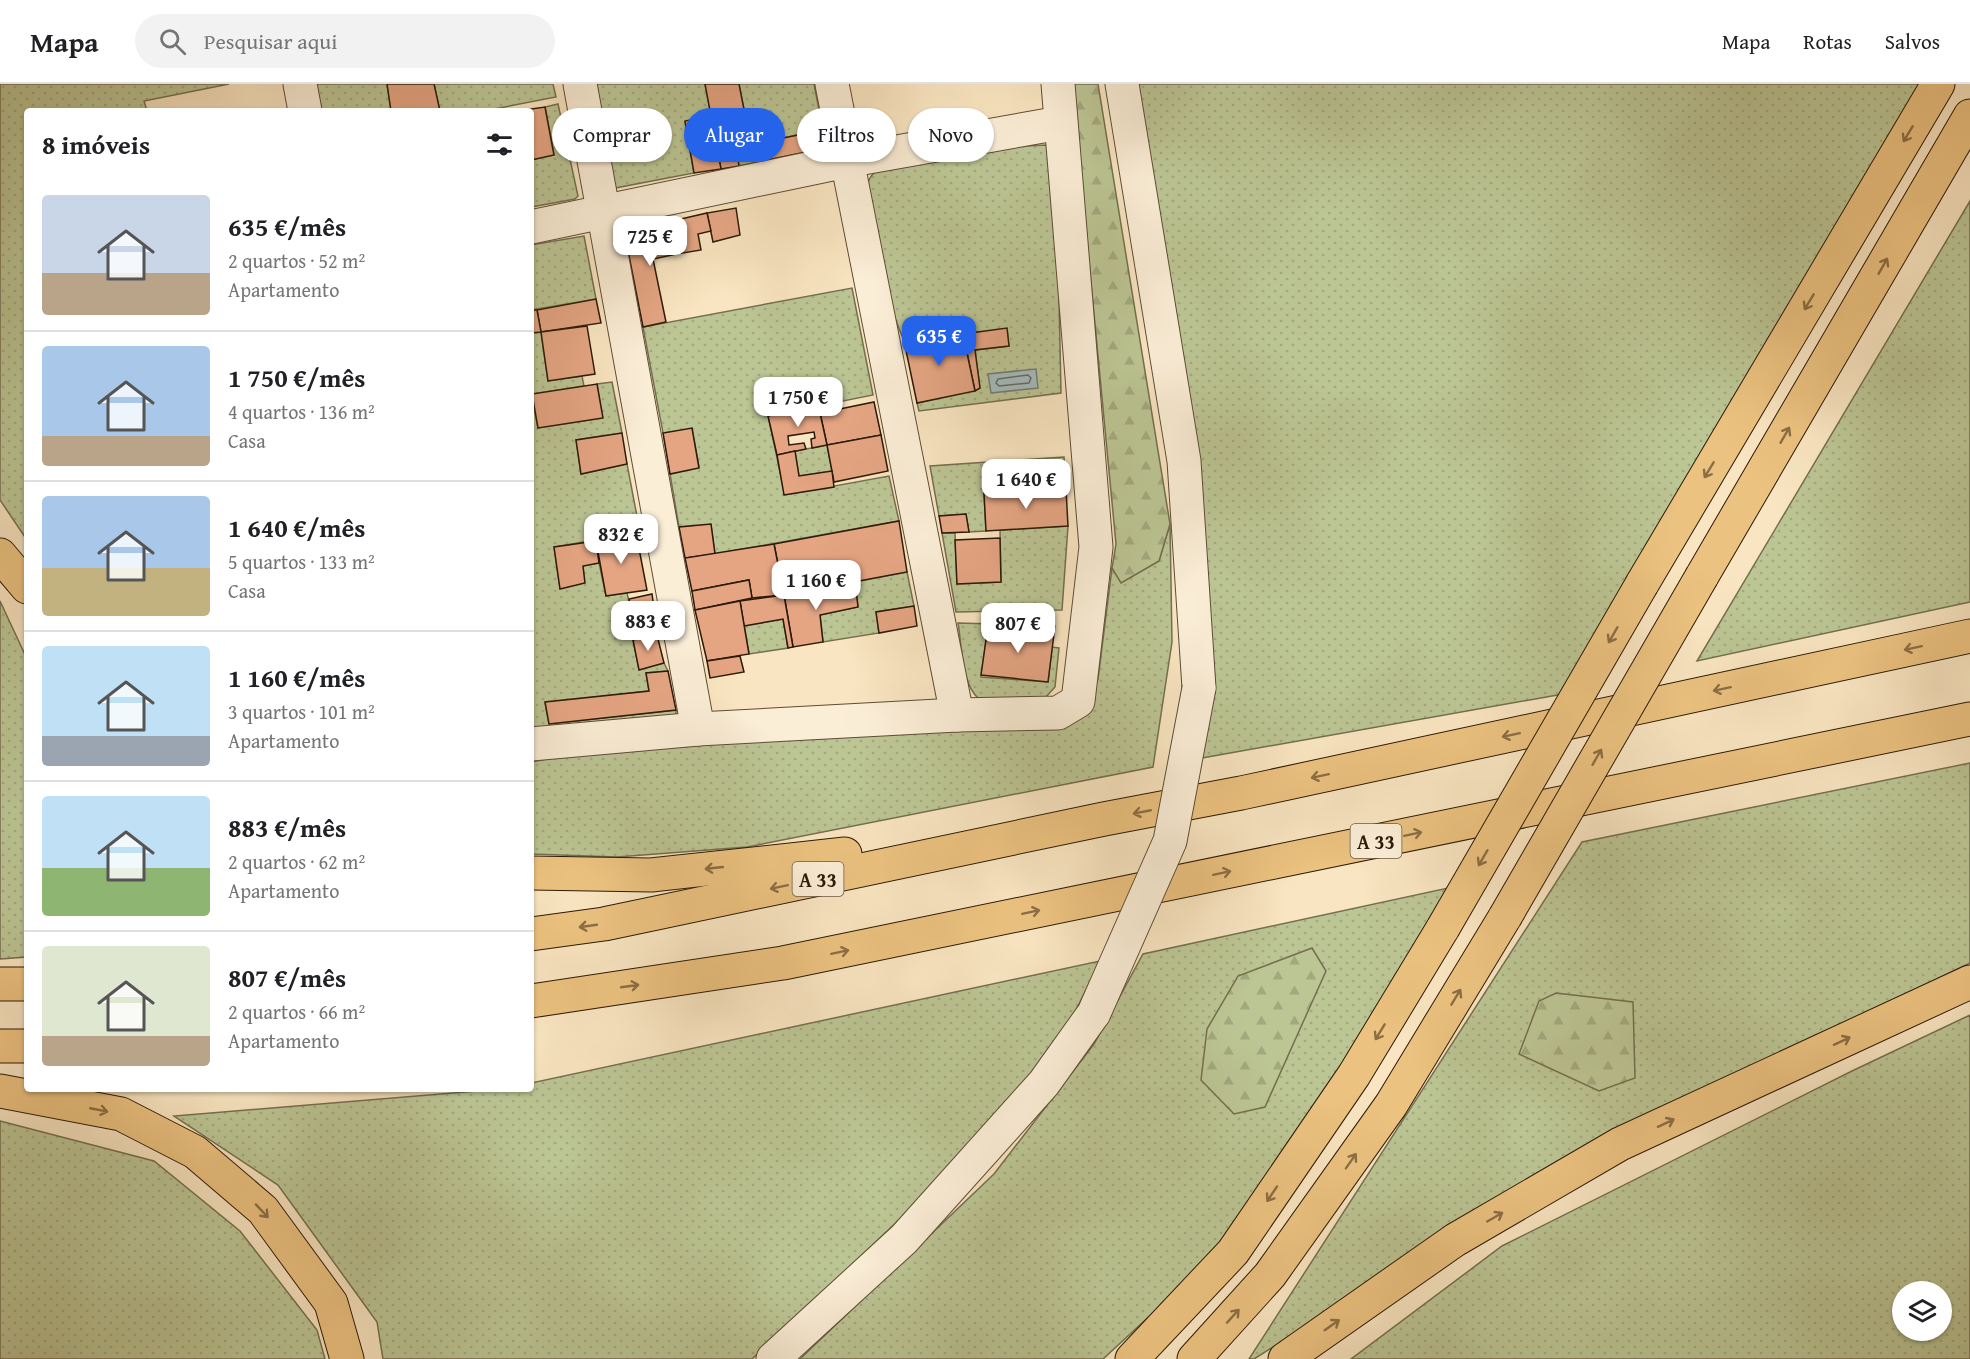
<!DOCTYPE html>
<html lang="pt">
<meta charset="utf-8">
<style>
body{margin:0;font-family:"Gentium Book Plus",serif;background:#f2f2f2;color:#202124;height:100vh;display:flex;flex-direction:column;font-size:22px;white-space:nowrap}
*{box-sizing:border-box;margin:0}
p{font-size:20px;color:#757577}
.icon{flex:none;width:33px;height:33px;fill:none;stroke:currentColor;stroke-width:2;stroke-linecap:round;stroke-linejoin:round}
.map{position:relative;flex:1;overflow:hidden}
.drawer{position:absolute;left:24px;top:24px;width:510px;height:984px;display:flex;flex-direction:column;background:#fff;border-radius:6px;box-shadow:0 2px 4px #0004}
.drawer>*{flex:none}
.guide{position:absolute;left:552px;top:24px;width:570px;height:54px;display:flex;gap:12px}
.tools{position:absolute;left:1892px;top:1197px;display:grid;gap:12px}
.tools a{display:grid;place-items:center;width:60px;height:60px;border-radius:50%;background:#fff;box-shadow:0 2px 4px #0004;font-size:30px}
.price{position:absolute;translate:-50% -51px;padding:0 14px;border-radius:12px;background:#fff;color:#222;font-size:20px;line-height:39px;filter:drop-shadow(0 2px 3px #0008)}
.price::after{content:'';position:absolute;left:50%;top:36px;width:18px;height:14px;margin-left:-9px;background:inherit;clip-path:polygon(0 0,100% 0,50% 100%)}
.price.on{background:#2563eb;color:#fff}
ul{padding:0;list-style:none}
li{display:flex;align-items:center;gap:18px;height:150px;padding:0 18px}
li+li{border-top:2px solid #e0e0e0}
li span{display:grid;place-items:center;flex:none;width:168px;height:120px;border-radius:6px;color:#555}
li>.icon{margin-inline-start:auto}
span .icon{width:72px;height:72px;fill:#fffc;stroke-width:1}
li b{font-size:26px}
h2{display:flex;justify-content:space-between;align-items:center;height:72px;padding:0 18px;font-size:26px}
.chip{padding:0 21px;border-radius:27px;background:#fff;box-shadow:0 2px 4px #0004;font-size:21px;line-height:54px}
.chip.on{background:#2563eb;color:#fff}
header{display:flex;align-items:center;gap:36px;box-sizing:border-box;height:84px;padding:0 30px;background:#fff;border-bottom:2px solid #e0e0e0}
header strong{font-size:28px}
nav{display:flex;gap:33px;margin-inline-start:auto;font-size:21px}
.search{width:420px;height:54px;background:#f2f2f2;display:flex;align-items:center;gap:15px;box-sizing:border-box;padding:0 21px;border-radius:33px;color:#757577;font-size:22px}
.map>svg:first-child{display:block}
.grass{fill:url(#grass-dots);stroke:#746f4e;stroke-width:1.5;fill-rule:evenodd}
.forest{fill:url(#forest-firs);stroke:#746f4e;stroke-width:1.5}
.water{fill:#a4bcbf;stroke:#747b75;stroke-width:1.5}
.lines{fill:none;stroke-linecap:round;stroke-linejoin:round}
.shore{stroke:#686a63;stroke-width:1.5}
.building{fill:#e5a583;stroke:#2b1907;stroke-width:1.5}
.street-casing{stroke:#5e4c36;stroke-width:35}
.highway-casing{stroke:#2b1907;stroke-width:35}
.street{stroke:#fbeed7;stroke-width:33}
.highway{stroke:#ecc280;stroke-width:33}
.street-bridge-casing{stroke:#5e4c36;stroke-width:35;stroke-linecap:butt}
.highway-bridge-casing{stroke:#2b1907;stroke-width:35;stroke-linecap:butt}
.street-bridge{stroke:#fbeed7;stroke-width:33}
.highway-bridge{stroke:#ecc280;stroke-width:33}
.oneway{stroke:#8c6e44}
.labels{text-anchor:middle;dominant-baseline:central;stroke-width:6;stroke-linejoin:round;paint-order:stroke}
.shield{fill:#fbeed7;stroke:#695945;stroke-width:1.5}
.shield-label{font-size:20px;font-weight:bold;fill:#2b1907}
</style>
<header>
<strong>Mapa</strong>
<div class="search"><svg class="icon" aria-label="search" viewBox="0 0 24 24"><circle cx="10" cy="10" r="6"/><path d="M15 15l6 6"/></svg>Pesquisar aqui</div>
<nav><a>Mapa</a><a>Rotas</a><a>Salvos</a></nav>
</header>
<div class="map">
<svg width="1970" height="1275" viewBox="0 0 1970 1275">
<defs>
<pattern id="grass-dots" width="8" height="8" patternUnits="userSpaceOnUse" patternTransform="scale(1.5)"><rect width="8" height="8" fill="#bcc594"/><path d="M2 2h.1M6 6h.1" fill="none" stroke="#a2a97e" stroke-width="1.8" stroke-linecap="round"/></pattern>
<pattern id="forest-firs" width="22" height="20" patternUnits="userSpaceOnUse" patternTransform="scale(1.5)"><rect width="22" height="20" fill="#bcc594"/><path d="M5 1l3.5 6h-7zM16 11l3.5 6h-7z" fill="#a2a97e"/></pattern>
</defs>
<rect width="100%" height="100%" fill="#f9e5c1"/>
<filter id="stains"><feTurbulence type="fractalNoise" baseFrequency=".00333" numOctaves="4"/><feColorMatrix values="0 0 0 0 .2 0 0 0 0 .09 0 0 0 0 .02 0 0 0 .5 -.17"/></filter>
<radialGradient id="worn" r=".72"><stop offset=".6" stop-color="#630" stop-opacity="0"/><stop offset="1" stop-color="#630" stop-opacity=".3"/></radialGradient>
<g class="grass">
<path d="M0,0H229L144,17L147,27H27V456L0,416Z"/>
<path d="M314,0H387L391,26L319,27Z"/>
<path d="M434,0H553L556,13L484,27H440Z"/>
<path d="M595,0H705L711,32L685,38L694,89L615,104Z"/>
<path d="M739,0H814L823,46L758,59L762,77L739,82L736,64L751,61Z"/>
<path d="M1122,0H1938L1563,610L1185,677L1199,604Z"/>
<path d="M558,20L578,112L575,115L531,123V76L554,71L545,23Z"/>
<path d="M1046,61L1056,70L1061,309L919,327L917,319L980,304L975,266L1009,262L1007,245L904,257C892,228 851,115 872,91C899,61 1006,64 1046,61Z"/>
<path d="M1970,117V518L1697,577Z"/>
<path d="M584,152L596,215L531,226V161Z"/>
<path d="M852,204L873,311L768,332L785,411L889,392L899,437L715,470L711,441L679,443L670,390L699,383L692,345L663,349L643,243Z"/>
<path d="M541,248L548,297L582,292L584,302L532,310L531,249Z"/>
<path d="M612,298L622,349L576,356L581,390L627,380L640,448L554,463L560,504L584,499L583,482L599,479L606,512L627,509L632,530L654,525L657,551L633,556L639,585L664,579L668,587L646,589L649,607L545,619L549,640L676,626V639L531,656V329L535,328L538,344L602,334L597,300Z"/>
<path d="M827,361L832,387L799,392L795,367Z"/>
<path d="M1064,373L1066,405L984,409L986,447L969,448L966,430L939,432L930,382Z"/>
<path d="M1170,440L1172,558L1153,683L747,763L617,773L531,770V678L612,663L1085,630L1098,595L1112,484L1122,498L1159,477Z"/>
<path d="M1068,442L1062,526L956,528L942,449H955L957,500L1001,498L1000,446Z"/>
<path d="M907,488L914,522L876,528L879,549L823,558L820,531L858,523L855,498Z"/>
<path d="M0,517L27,575V873L0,875Z"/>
<path d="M783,535L788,564L749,570L744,542Z"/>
<path d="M958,539L1055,542L1054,550L988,542L981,593L1048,598L1052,563L1059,564L1055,603L1045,614L979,615C961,600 962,561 958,539Z"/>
<path d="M1970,679V879L1727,998L1533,1098L1254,1275H1249L1582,758Z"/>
<path d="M1448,804L1336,995L1207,1179L1103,1275H800L994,1090L1094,960L1143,870Z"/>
<path d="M1100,877L1062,955L956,1082L752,1275H383L377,1238L278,1101L174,1032L501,1005H531V999Z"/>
<path d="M1970,931V1275H1351L1502,1162L1852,987ZM1902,1208H1941V1246H1902Z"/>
<path d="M0,1037L154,1077L240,1147L317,1246L325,1275H0Z"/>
</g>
<g class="forest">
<path d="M1072,0H1098L1170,440L1159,477L1121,499L1112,484L1116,460Z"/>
<path d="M1312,864L1326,887L1265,1023L1234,1030L1201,996L1207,945L1238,892Z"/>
<path d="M1556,909L1633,918L1635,994L1599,1007L1519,970L1539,917Z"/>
</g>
<path class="water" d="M1036,285L1038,304L991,309L988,290Z"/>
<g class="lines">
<path class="shore" d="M1028,291L1031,294L1029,299L999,302L996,299L998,295Z"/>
</g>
<g class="building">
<path d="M387,0H434L440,27H391Z"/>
<path d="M705,0H739L751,61L736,64L739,82L721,85Z"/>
<path d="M545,23L554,71L531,76V27L524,26Z"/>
<path d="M711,32L721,85L694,89L685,37Z"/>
<path d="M823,46L826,64L762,77L758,59Z"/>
<path d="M736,124L740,151L713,158L707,129Z"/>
<path d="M707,129L711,147L698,150L701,166L677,170L672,137Z"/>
<path d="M672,137L677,170L653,175L666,238L643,243L624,146Z"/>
<path d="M596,215L601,239L541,248L537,226Z"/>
<path d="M531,226H537L541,248L531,249Z"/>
<path d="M587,242L595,290L548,297L541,248Z"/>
<path d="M1007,244L1009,262L975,266L980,304L975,307L963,250Z"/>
<path d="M963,250L975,307L917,319L904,257Z"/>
<path d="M597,300L603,334L538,344L532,310Z"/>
<path d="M874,318L881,351L827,361L820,329Z"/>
<path d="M832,319L833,326L820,329L827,361L812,364L811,355L815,354L814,348L788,352L789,361L804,359L806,365L777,371L768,332Z"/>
<path d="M692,344L699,384L670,390L663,349Z"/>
<path d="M622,349L627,380L581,390L576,356Z"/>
<path d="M881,351L888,387L834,398L827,361Z"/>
<path d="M795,367L799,392L832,387L834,403L784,411L777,371Z"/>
<path d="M1066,405L1068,442L986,447L984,409Z"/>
<path d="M966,430L969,448L942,449L939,432Z"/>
<path d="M899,437L907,488L784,511L774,460Z"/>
<path d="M711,440L715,470L685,474L679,443Z"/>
<path d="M636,449L647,506L606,512L596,457Z"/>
<path d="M1000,454L1001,498L957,500L955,456Z"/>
<path d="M596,457L599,479L583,482L585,499L560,505L554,463Z"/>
<path d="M774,460L784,511L752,514L749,496L692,507L685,474Z"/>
<path d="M749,496L752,514L695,526L692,507Z"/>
<path d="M855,498L858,523L820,531L823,558L793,563L784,511Z"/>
<path d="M652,510L654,525L632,530L629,515Z"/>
<path d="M784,511L793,563L788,564L783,535L744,542L740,517Z"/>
<path d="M740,517L749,570L707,577L695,526Z"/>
<path d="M914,522L917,542L879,549L876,528Z"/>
<path d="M988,542L1054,550L1048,598L981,591Z"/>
<path d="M657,551L664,579L639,586L633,556Z"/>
<path d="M740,572L744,588L710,594L707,577Z"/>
<path d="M668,587L676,626L549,640L545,618L649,607L646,589Z"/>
</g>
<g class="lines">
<defs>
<g id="street">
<path d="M300,0L305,27"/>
<path d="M580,0L698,645"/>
<path d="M832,0L957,631"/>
<path d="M1122,0L1184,377L1199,604"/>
<path d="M531,143L846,77L1060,39"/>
<path d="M531,660L698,645L957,631L1058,629L1078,617L1096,463L1058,0"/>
<path d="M773,1275L904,1155L1044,999L1094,929"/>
</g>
<g id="highway">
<path d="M0,471L27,503"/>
<path d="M1702,492L1970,32"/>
<path d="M1642,500L1938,0"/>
<path d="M531,789L651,791L845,770"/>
<path d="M531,850L604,840L1104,735L1241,709L1970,552"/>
<path d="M0,900H27"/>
<path d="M531,917L783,879L1970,635"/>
<path d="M0,962H27"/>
<path d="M0,1007L121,1030L195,1068L263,1126L331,1219L347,1275"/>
<path d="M1132,1275L1233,1168L1354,991L1443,844"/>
<path d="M1194,1275L1270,1191L1391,1021L1505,833"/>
<path d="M1285,1275L1455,1156L1620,1060L1970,898"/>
</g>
</defs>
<use href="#street" class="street-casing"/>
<use href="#highway" class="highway-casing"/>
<use href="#street" class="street"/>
<use href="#highway" class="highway"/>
<defs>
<path id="street-bridge" d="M1094,929L1170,757L1199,604"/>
<g id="highway-bridge">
<path d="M1505,833L1702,492"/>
<path d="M1443,844L1642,500"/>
</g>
</defs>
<use href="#street-bridge" class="street-bridge-casing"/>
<use href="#highway-bridge" class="highway-bridge-casing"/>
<use href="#street-bridge" class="street-bridge"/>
<use href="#highway-bridge" class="highway-bridge"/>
</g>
<defs><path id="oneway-shaft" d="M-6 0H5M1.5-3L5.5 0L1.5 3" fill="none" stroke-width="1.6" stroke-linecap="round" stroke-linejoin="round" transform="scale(1.5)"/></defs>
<g class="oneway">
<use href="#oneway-shaft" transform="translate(1908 50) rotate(121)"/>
<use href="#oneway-shaft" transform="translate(1883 182) rotate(-60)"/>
<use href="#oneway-shaft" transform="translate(1809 218) rotate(121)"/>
<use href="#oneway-shaft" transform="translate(1785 351) rotate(-60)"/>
<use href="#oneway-shaft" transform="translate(1709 386) rotate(121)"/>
<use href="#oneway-shaft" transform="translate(1613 551) rotate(120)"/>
<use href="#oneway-shaft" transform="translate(1913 564) rotate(168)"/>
<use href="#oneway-shaft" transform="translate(1722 605) rotate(168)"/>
<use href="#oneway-shaft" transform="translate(1511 651) rotate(168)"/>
<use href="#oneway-shaft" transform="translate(1597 673) rotate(-60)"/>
<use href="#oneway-shaft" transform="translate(1320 692) rotate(168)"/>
<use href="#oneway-shaft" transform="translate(1142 728) rotate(169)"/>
<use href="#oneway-shaft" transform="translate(1413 750) rotate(-12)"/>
<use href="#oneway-shaft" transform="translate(1483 774) rotate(120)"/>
<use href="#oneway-shaft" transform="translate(714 784) rotate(174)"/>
<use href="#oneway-shaft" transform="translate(1222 789) rotate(-12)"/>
<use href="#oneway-shaft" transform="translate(779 803) rotate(168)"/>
<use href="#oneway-shaft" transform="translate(1031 828) rotate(-12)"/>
<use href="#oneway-shaft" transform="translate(588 842) rotate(172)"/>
<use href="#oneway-shaft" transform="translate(840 868) rotate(-12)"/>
<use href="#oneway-shaft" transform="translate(630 902) rotate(-8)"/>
<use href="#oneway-shaft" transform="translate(1456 913) rotate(-59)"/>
<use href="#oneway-shaft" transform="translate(1380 948) rotate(121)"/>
<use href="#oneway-shaft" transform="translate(1842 957) rotate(-25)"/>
<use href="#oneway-shaft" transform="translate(99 1026) rotate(11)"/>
<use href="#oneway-shaft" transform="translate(1666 1039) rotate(-25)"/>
<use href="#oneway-shaft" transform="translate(1351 1077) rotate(-55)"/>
<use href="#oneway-shaft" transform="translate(1272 1110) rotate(124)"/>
<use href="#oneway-shaft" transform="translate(262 1127) rotate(47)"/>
<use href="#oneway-shaft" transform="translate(1495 1133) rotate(-30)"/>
<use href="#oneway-shaft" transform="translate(1233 1232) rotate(-48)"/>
<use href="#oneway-shaft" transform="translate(1332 1241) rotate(-35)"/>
</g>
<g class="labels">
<g class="shield">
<rect x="1350.5" y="740" width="51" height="34" rx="4.5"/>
<rect x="792.5" y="778" width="51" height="34" rx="4.5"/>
</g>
<g class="shield-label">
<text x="1376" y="757">A 33</text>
<text x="818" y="795">A 33</text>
</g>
</g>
<rect width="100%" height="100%" filter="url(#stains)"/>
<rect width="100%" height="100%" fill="url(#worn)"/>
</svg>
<div class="tools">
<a><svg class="icon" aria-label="layers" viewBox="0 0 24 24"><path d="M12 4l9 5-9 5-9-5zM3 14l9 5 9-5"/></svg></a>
</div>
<b class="price" style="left:650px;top:183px">725 €</b>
<b class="price on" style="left:939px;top:283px">635 €</b>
<b class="price" style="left:798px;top:344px">1 750 €</b>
<b class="price" style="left:1026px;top:426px">1 640 €</b>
<b class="price" style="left:621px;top:481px">832 €</b>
<b class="price" style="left:816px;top:527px">1 160 €</b>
<b class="price" style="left:648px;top:568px">883 €</b>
<b class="price" style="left:1018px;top:570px">807 €</b>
<div class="guide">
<a class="chip">Comprar</a>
<a class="chip on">Alugar</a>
<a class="chip">Filtros</a>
<a class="chip">Novo</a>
</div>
<section class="drawer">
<h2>8 imóveis<svg class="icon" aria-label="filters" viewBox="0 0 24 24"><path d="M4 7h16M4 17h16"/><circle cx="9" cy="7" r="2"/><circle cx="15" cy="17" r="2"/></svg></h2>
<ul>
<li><span style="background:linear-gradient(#c9d6e8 65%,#b9a48a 0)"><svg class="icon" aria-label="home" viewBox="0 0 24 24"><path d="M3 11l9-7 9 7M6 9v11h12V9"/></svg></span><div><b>635 €/mês</b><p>2 quartos · 52 m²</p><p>Apartamento</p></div></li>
<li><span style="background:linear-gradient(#a9c7e8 75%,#b9a48a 0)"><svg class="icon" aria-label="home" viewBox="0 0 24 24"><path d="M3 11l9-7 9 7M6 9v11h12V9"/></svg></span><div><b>1 750 €/mês</b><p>4 quartos · 136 m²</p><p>Casa</p></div></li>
<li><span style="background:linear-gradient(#a9c7e8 60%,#c2b280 0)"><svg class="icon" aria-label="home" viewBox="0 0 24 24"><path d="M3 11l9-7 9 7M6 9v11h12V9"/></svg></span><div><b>1 640 €/mês</b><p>5 quartos · 133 m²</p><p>Casa</p></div></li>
<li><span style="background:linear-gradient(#bfe0f5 75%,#9aa5b1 0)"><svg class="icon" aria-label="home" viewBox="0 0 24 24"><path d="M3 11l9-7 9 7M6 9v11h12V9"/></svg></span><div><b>1 160 €/mês</b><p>3 quartos · 101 m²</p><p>Apartamento</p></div></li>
<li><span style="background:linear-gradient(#bfe0f5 60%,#8fb573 0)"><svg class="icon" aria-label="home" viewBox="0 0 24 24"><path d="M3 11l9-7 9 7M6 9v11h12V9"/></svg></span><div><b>883 €/mês</b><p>2 quartos · 62 m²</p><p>Apartamento</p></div></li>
<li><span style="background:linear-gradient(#dfe7d0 75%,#b9a48a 0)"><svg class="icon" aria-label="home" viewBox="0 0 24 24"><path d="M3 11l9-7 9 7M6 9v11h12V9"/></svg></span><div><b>807 €/mês</b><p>2 quartos · 66 m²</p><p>Apartamento</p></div></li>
</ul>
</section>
</div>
